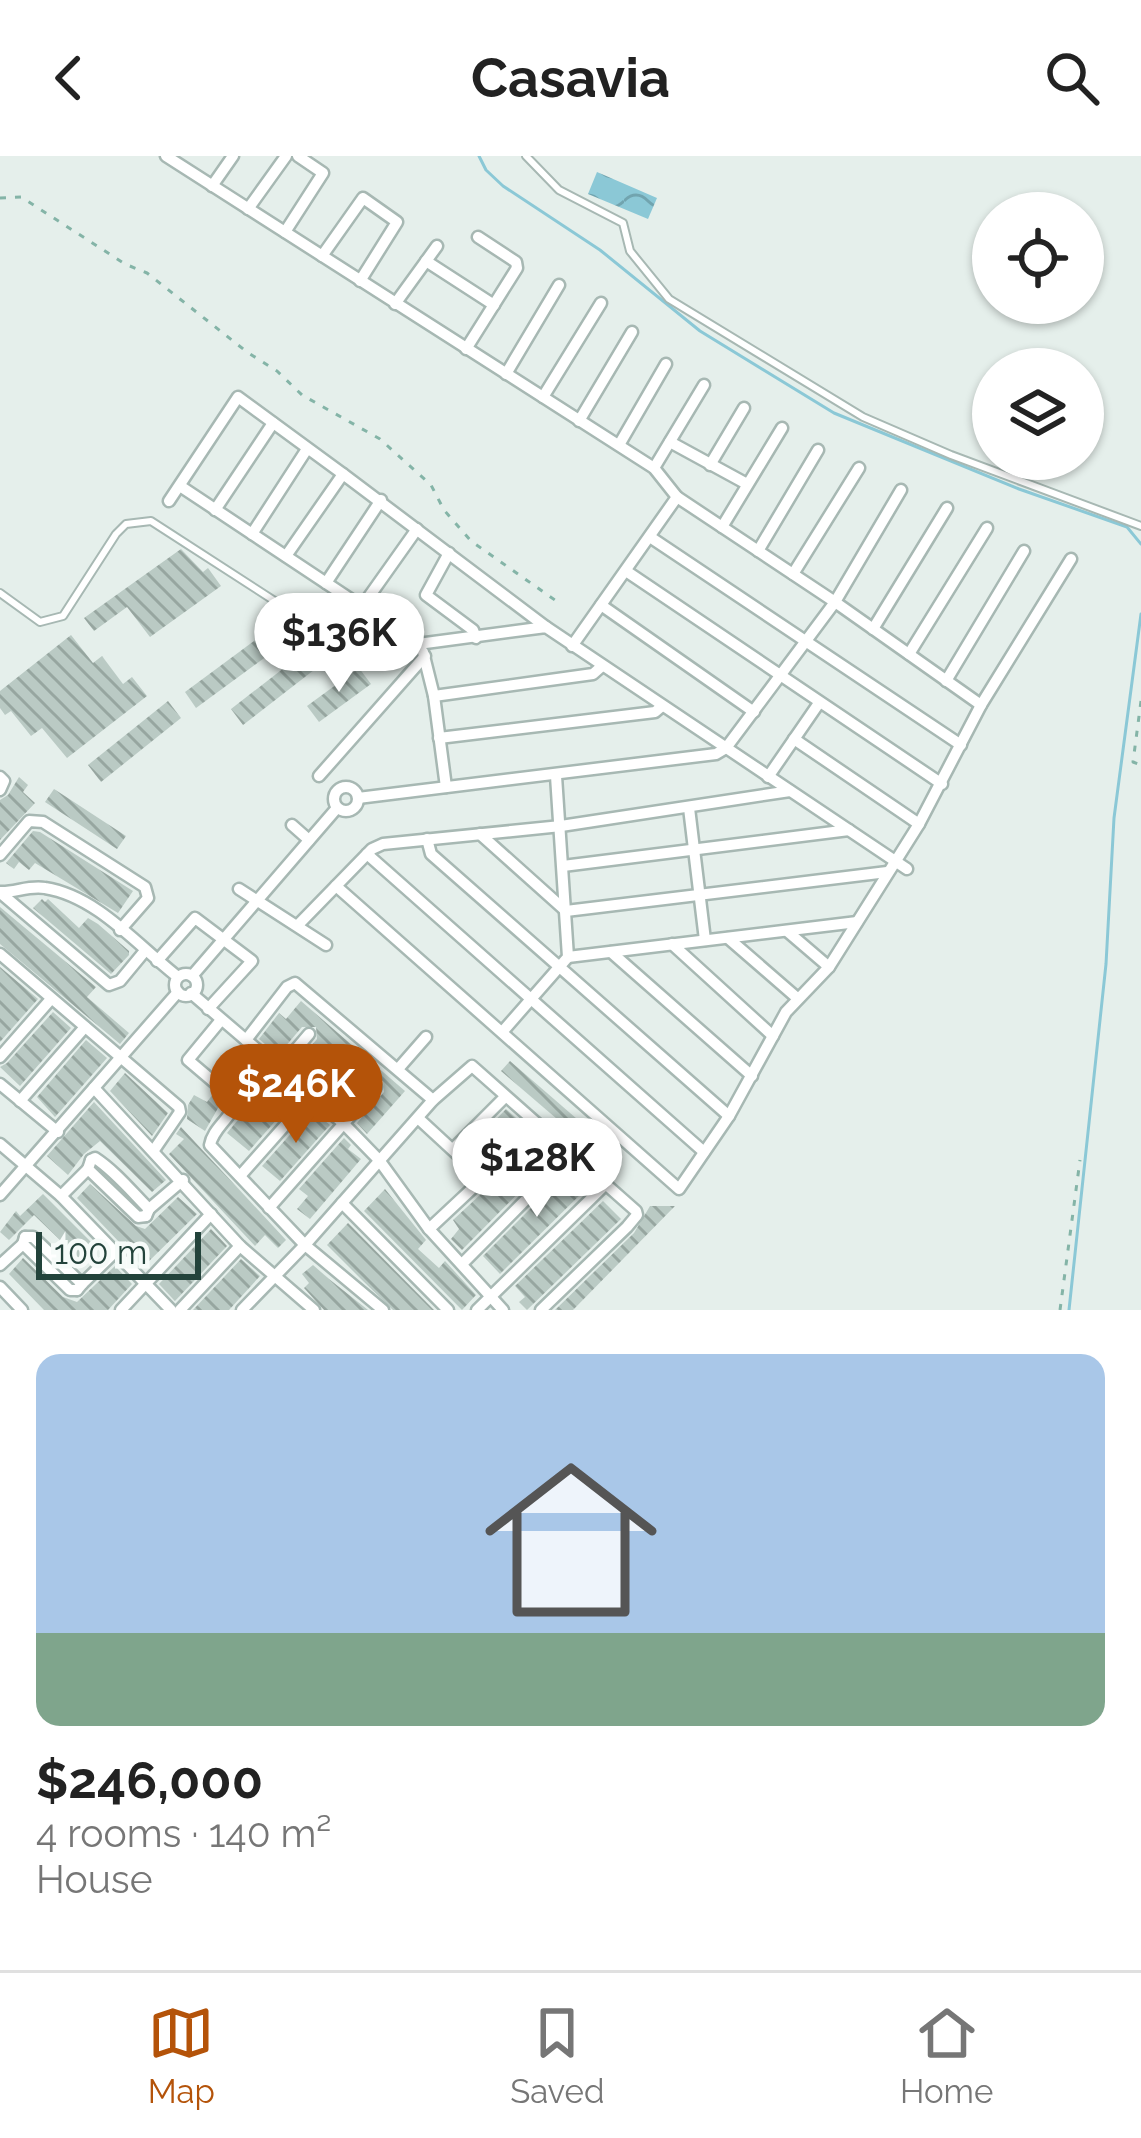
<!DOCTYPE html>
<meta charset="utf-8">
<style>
body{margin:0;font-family:Raleway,sans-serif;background:#f2f2f2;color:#222;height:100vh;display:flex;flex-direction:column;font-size:45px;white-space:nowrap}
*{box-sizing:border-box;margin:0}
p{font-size:39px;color:#767676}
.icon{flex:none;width:66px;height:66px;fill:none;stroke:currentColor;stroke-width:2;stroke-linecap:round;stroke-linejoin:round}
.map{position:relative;height:1154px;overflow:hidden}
.drawer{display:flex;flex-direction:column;background:#fff;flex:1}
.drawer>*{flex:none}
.fabs{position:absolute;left:972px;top:36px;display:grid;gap:24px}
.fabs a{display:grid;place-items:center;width:132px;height:132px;border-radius:50%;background:#fff;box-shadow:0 3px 9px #0004;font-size:60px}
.scale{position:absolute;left:36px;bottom:30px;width:165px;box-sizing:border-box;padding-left:12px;border:6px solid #23433b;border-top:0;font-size:33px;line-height:42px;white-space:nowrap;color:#23433b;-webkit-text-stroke:9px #f6fbf9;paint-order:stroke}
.price{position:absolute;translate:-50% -102px;padding:0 27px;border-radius:42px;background:#fff;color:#222;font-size:39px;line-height:78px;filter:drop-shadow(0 3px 6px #0008)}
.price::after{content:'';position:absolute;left:50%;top:72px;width:36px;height:27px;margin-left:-18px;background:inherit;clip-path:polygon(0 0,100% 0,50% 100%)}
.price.on{background:#b45309;color:#fff}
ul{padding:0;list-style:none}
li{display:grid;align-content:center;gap:24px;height:636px;padding:0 36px}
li+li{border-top:3px solid #e0e0e0}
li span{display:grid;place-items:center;height:372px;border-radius:24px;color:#555}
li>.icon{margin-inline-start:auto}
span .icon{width:216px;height:216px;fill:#fffc;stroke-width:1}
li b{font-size:51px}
header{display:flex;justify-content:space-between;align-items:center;height:156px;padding:0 36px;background:#fff;font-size:54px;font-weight:700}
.tab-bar{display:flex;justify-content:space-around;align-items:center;height:168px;border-top:3px solid #e0e0e0;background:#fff;font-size:33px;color:#767676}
.tab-bar a{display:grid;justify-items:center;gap:6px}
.tab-bar .on{color:#b45309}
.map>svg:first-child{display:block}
.water{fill:url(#water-waves)}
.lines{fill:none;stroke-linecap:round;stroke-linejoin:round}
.stream{stroke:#8bc8d6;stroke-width:3}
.building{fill:url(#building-back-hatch)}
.service-casing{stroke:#a7b8b3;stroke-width:10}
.minor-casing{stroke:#a7b8b3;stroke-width:15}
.path{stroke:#84b4a7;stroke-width:3;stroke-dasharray:6 9;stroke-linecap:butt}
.service{stroke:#fff;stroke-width:6}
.minor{stroke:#fff;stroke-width:10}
</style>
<header><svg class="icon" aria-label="back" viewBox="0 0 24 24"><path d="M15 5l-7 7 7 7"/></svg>Casavia<svg class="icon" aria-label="search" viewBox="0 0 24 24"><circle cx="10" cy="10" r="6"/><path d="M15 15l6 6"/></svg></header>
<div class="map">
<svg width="1141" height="1154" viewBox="0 0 1141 1154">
<defs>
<pattern id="water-waves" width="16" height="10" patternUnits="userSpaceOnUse" patternTransform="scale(3)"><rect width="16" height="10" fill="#8bc8d6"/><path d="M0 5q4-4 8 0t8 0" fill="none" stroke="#71a4af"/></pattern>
<pattern id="building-back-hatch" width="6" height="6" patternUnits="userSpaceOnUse" patternTransform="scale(3)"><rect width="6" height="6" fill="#bacac4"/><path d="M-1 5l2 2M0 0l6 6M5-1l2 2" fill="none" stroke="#97a6a0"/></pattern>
</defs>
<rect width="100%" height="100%" fill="#e5efeb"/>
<path class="water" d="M597,16L657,42L648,63L588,38Z"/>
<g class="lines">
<g class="stream">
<path d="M479,0L486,14L503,30L600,94L700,175L834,257L1019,333L1127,371L1141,388"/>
<path d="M1069,1154L1106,808L1114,662L1141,458"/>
</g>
</g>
<g class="building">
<path d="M181,393L203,416L208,412L221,430L150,481L127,451L94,475L84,462Z"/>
<path d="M285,462L297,478L196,552L185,536Z"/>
<path d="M71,479L93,507L102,500L123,528L132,521L147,540L67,602L42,572L31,580L11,555L5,559L0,552V535Z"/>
<path d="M320,484L332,500L243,569L231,553Z"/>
<path d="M359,512L371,528L319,566L307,550Z"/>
<path d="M168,545L181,562L101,626L88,609Z"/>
<path d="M19,621L28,629L23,636L35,647L0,684V644L8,639Z"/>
<path d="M54,633L126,680L117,693L45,646Z"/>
<path d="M33,675L40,676L133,735L118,757L35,707L29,714L19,706L14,713L6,707Z"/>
<path d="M42,743L45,746L48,743L79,772L88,762L98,768L129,795V799L111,818L33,752Z"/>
<path d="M0,751L96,831L87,841L129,877L120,888L0,788Z"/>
<path d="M0,811L38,843L0,886Z"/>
<path d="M301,845L405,935L367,978L357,967L384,936L383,925L370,924L343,954L325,939L351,910L349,896L337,897L310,926L293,912L317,883L316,871H302L278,899L259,883L279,857L286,863Z"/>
<path d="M53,856L71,872L20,930L0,911L7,907Z"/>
<path d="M86,884L107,902L55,961L37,941Z"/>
<path d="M251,901L293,937L282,949L286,953L249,995L227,977L258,940L235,919Z"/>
<path d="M510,905L614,995L606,1005L501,915Z"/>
<path d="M125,917L168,957L152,980L110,935Z"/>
<path d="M213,938L222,945L205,975L187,963L188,949L194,939L207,946Z"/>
<path d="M94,946L166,1024L152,1036L100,985L84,998L68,1019L47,1000Z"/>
<path d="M506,953L525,970L498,995L482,978Z"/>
<path d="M312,954L330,969L280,1025L262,1010Z"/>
<path d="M181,971L286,1084L278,1092L265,1079L255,1090L169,998L184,983L176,978Z"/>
<path d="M344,982L351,989L348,993L361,1003L310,1063L297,1053L308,1040L299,1033Z"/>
<path d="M540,983L557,998L462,1094L451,1083L459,1073L453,1064L495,1025L506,1031L517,1020L512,1009Z"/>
<path d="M572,1011L591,1028L500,1118L483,1100Z"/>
<path d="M90,1028L136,1070L145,1073L178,1041L197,1058L143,1111L77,1042Z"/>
<path d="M385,1033L426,1084L418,1093L439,1112L445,1105L476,1139L462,1154L364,1055Z"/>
<path d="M43,1038L98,1093L84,1107L34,1059L9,1084L0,1076L16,1055L20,1060Z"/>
<path d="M603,1045L621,1063L527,1154L519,1146L525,1141L515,1130Z"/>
<path d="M650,1050H675L573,1154H555L634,1077Z"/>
<path d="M348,1067L351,1070L434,1154H393L361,1123L327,1089Z"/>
<path d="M211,1073L227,1090L175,1145L159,1128Z"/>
<path d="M23,1102L63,1141L77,1146L115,1110L132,1128L108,1154H44L9,1118Z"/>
<path d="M241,1103L260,1120L229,1154H193Z"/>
<path d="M313,1109L329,1123L368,1154H324L304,1132L309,1127L302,1118Z"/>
</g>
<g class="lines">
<defs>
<g id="service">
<path d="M526,0L559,34L623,67L630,95L669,143L863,261L951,299L1141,370"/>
<path d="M0,437L40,466L63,460L116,378L126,368L151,365L369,506"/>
</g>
<g id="minor">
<path d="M166,0L654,312L677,341L572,490"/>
<path d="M212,30L233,0"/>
<path d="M248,53L286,0"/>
<path d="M285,76L323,17L298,0"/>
<path d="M322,100L363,42L397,66L360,125"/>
<path d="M426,105L494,149"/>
<path d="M395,148L437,90"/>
<path d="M466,193L517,112L516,106L478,81"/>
<path d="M506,218L559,129"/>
<path d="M543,241L601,147"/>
<path d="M579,265L632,176"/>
<path d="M670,286L747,328"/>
<path d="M619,289L666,208"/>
<path d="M710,309L744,252"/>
<path d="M654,312L704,229"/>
<path d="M180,330L418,488L546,471L907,713"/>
<path d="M901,334L835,446L981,549"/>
<path d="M169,345L238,241L343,318"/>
<path d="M215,354L273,267"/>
<path d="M722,371L782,272"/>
<path d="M252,378L307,293"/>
<path d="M650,381L961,589"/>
<path d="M758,395L818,294"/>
<path d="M449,397L426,439L473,474L476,482"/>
<path d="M286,400L343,318L546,471"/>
<path d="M626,415L942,628"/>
<path d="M793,418L859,312"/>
<path d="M326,427L381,344"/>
<path d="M601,449L754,556"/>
<path d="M361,452L417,373"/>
<path d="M873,473L947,352"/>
<path d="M423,496L434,540L446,631"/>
<path d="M909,498L987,372"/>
<path d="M946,525L1024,395"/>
<path d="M434,540L593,518L602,510"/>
<path d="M439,582L655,556L662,550"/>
<path d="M794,583L919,668"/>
<path d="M319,620L425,500"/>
<path d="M0,621L4,625L0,634"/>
<path d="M768,621L819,547"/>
<circle cx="346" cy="643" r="12"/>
<path d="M358,642L716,598L726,592L835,446L677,341"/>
<path d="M689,652L705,784"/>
<path d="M292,669L309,684"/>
<path d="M480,678L566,755L887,716"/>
<path d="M427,683L431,698L729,960"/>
<path d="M367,698L704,996"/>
<path d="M0,699L29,665L43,666L145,731L148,742L120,774"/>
<path d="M563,710L849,674"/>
<path d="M336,730L679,1033L729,960L786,856L829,811L919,668L981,549L1071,403"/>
<path d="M239,733L326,789"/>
<path d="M0,736C14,737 29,729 45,732C97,740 138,790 178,821"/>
<path d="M3,739L109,829L120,825L144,796"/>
<path d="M298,769L372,693L383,688L561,670L790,635"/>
<path d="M787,775L829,811"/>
<path d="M728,782L796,841"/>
<path d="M672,788L773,880"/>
<path d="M611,796L752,920"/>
<path d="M0,798L179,951L180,956L154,994"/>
<path d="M568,801L857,766"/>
<path d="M157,805L195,762L252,805L208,853"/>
<circle cx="186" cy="829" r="11"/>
<path d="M192,820L337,652"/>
<path d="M191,837L344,968L379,1004L429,1073L503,1154"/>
<path d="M221,864L188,904L235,944C233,962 213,971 210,989L305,1089L383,1154"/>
<path d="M503,875L568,801L556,620"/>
<path d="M246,884L287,831L295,827L433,944"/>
<path d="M0,901L51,843"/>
<path d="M280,912L309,878"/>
<path d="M398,913L426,881"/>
<path d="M0,928L58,976"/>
<path d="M94,932L240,1090L314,1154"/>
<path d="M20,945L85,871"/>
<path d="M419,963L484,1023"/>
<path d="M0,988L61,1040L171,1154"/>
<path d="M453,993L504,942"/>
<path d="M91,1004L88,1013L138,1061L146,1060"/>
<path d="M91,1004L95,1002C115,1015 132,1036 149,1053L146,1060"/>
<path d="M240,1020L343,904"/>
<path d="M0,1039L178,836"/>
<path d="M61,1040L88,1013"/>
<path d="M342,1047L448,1154"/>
<path d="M269,1052L376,931"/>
<path d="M149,1053L183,1024"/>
<path d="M429,1073L538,971"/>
<path d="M25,1081H33L82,1128L77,1134"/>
<path d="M25,1081L23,1088L70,1134H77"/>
<path d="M462,1108L570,999"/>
<path d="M0,1109L23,1088"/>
<path d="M82,1128L115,1096"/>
<path d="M0,1131L22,1154"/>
<path d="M121,1154L211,1058"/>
<path d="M180,1154L240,1090"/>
<path d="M242,1154L305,1089L433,944L472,910L636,1055L637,1059L627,1071L541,1154"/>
<path d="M477,1154L606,1028"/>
</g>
</defs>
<use href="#service" class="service-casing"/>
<use href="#minor" class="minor-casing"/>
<g class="path">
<path d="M0,42L21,41L125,108L147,117L247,196L277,215L302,239L380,283L431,329L444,354L471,385L562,449"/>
<path d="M1141,545L1133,606L1141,609"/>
<path d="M1060,1154L1080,1004"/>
</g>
<use href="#service" class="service"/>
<use href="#minor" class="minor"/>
</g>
</svg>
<div class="fabs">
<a><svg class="icon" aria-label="locate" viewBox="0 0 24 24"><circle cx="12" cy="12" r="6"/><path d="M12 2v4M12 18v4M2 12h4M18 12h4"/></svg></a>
<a><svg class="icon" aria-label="layers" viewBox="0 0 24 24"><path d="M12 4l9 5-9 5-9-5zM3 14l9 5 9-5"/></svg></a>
</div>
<div class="scale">100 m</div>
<b class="price" style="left:339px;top:539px">$136K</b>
<b class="price on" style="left:296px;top:990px">$246K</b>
<b class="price" style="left:537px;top:1064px">$128K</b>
</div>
<section class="drawer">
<ul>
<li><span style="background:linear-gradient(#a9c7e8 75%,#7fa58c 0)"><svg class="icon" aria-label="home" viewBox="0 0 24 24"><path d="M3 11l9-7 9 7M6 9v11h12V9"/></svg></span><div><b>$246,000</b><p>4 rooms · 140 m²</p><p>House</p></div></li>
</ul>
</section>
<nav class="tab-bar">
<a class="on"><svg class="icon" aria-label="map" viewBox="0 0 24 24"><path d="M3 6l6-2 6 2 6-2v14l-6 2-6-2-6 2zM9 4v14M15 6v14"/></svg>Map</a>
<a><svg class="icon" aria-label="saved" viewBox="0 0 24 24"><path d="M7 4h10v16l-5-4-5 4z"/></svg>Saved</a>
<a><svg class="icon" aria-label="home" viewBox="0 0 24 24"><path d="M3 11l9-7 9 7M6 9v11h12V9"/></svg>Home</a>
</nav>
